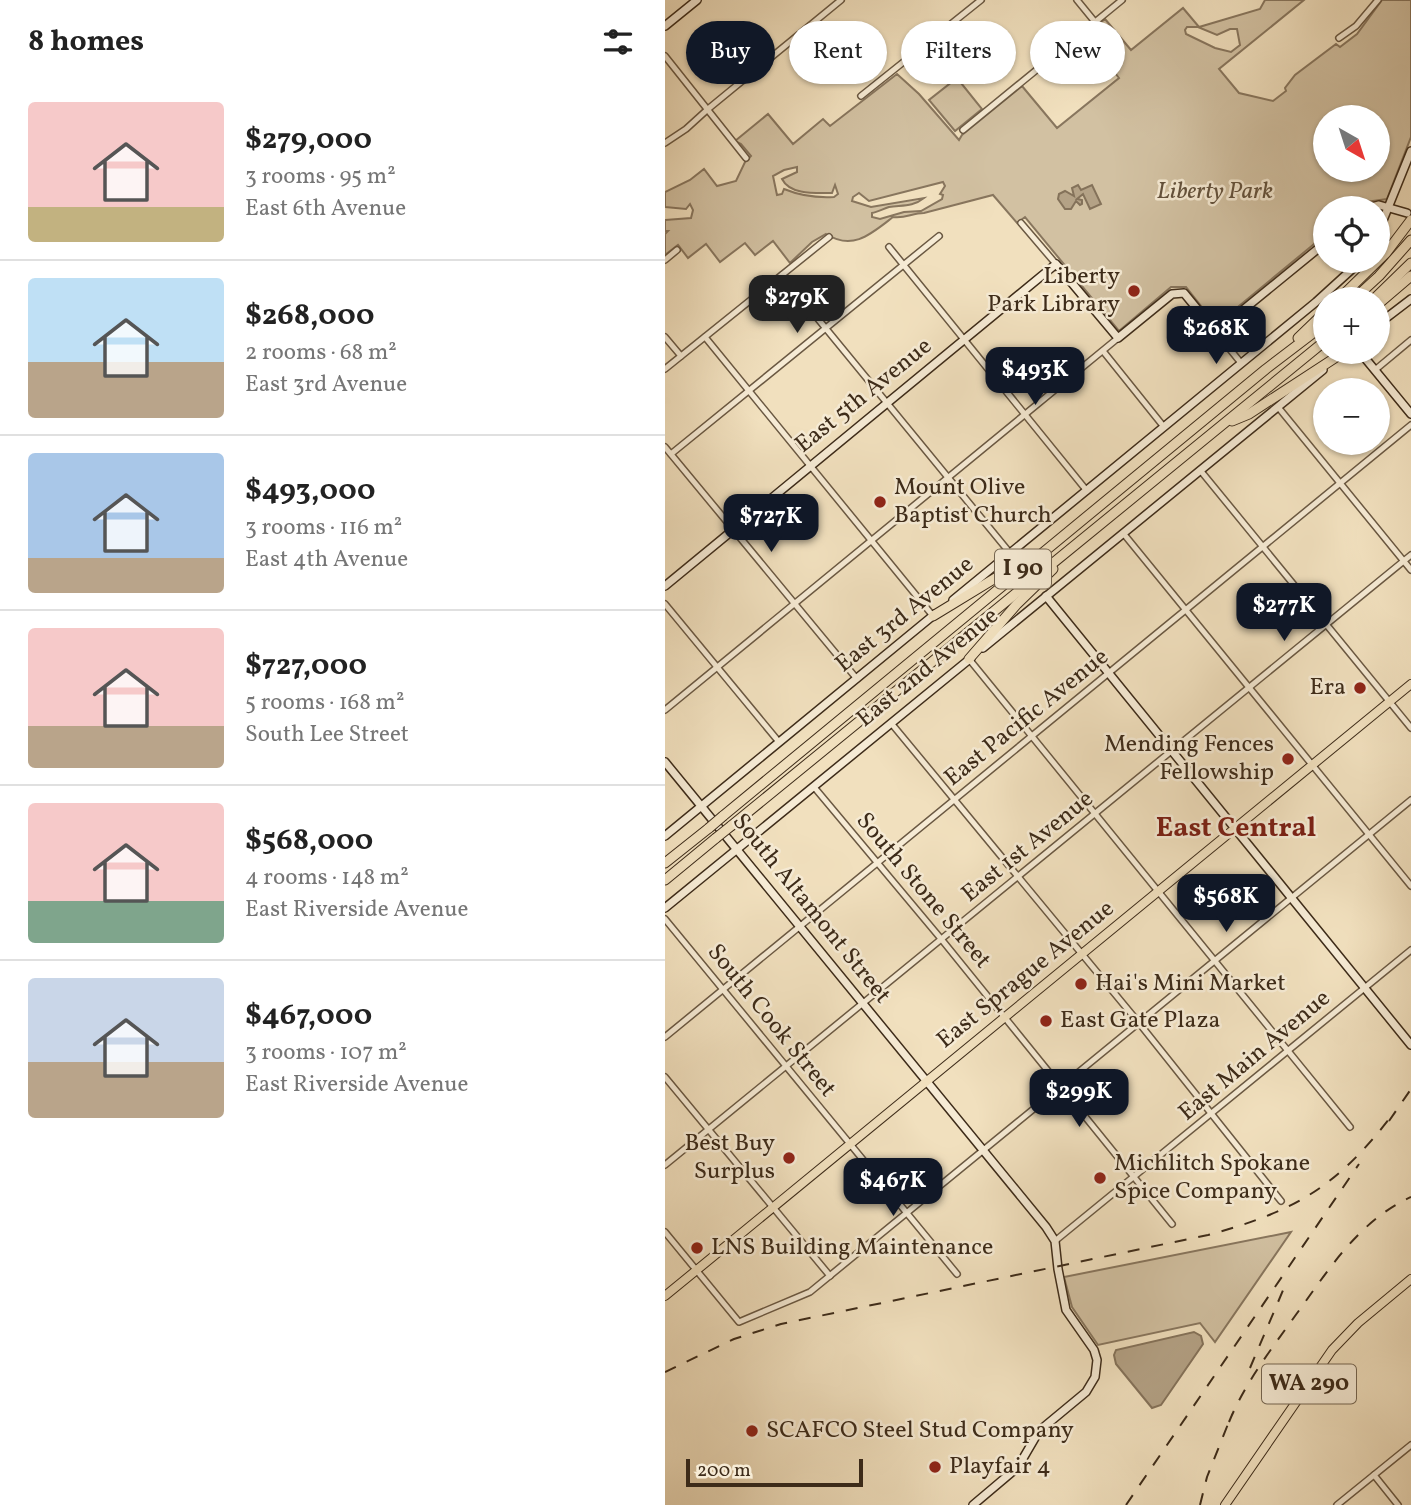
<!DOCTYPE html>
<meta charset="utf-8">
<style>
body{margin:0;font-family:Vollkorn,serif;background:#f6f6f6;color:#222;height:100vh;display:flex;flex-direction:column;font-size:26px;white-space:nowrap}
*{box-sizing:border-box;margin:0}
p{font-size:23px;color:#767676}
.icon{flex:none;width:38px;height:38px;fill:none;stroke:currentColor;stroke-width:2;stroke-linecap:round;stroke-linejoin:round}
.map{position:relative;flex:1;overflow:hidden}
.details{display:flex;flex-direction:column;background:#fff;width:665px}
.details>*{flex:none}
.banner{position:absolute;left:21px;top:21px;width:620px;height:63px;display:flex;gap:14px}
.needle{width:46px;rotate:141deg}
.buttons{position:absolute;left:648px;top:105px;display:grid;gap:14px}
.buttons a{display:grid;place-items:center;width:77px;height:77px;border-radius:50%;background:#fff;box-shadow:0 2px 5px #0004;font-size:35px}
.scale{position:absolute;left:21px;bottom:18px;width:177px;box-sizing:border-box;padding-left:7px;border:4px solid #3d2b19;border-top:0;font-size:19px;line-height:24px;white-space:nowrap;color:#3d2b19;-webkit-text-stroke:5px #f6ebd5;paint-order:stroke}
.price{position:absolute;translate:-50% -60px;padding:0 16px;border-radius:14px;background:#111827;color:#fff;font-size:23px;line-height:46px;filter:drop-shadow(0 2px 4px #0008)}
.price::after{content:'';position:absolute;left:50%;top:42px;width:21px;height:16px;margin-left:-10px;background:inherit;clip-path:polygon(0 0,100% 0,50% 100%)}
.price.selected{background:#222;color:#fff}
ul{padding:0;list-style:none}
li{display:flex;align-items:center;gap:21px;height:175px;padding:0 28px}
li+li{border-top:2px solid #e0e0e0}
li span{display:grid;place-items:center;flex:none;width:196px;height:140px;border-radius:7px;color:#555}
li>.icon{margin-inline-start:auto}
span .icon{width:84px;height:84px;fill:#fffc;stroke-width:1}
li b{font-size:30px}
h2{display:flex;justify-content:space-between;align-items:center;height:84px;padding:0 28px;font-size:30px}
.chip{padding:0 24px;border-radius:32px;background:#fff;box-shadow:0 2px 5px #0004;font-size:24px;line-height:63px}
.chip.selected{background:#111827;color:#fff}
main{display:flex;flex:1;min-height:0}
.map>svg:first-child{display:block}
.green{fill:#d2c1a2;stroke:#88765e;stroke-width:2;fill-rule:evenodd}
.water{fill:#b4a286;stroke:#84725a;stroke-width:2}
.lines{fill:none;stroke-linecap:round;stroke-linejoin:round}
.street-casing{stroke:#6a5842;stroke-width:8}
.secondary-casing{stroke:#3d2b19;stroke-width:10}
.primary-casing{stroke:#3d2b19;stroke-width:10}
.highway-casing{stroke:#3d2b19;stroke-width:11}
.street{stroke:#f6ebd5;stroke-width:5}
.secondary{stroke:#f6ebd5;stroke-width:7}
.primary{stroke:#f1e0be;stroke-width:8}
.highway{stroke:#f1e0be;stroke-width:9}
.rail{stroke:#3d2b19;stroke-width:2;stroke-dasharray:12 12;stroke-linecap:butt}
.highway-bridge-casing{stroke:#3d2b19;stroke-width:11;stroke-linecap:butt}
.highway-bridge{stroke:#f1e0be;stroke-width:9}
.poi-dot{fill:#8f2418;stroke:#f6ebd5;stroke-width:2.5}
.labels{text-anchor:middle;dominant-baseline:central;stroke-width:5;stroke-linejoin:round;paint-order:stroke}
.shield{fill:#f6ebd5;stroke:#746551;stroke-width:2}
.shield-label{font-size:23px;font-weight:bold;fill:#3d2b19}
.park-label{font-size:24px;font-style:italic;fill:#62503b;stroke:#f6ebd5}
.poi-label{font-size:24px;fill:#3d2b19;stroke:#f6ebd5;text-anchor:start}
.street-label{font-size:24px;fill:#3d2b19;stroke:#f6ebd5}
.quarter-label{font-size:28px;font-weight:bold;fill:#7a1f14;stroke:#f6ebd5}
</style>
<main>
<section class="details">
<h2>8 homes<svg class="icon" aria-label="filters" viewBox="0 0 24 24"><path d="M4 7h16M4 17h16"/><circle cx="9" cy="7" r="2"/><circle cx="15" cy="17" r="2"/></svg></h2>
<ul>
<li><span style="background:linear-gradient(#f6c9c9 75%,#c2b280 0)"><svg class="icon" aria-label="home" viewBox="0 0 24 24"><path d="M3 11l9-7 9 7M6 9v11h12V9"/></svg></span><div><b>$279,000</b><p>3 rooms · 95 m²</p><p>East 6th Avenue</p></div></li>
<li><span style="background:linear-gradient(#bfe0f5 60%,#b9a48a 0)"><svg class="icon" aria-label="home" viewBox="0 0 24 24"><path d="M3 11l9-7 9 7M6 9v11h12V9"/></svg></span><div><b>$268,000</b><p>2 rooms · 68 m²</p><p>East 3rd Avenue</p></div></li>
<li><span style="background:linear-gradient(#a9c7e8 75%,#b9a48a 0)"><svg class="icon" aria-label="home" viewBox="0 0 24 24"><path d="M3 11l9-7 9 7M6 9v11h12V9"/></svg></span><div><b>$493,000</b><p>3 rooms · 116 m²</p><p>East 4th Avenue</p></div></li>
<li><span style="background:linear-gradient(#f6c9c9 70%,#b9a48a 0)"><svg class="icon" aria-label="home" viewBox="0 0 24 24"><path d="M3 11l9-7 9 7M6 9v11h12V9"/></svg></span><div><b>$727,000</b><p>5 rooms · 168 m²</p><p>South Lee Street</p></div></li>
<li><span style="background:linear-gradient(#f6c9c9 70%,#7fa58c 0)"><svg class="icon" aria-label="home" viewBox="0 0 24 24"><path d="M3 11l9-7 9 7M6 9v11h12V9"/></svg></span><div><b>$568,000</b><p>4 rooms · 148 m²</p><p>East Riverside Avenue</p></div></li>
<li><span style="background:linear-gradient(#c9d6e8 60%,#b9a48a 0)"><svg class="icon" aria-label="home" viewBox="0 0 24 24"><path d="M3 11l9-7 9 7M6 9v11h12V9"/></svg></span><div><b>$467,000</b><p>3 rooms · 107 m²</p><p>East Riverside Avenue</p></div></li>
</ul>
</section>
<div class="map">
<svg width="746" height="1505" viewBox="0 0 746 1505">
<rect width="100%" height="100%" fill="#f1e0be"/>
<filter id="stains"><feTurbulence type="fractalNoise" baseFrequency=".00286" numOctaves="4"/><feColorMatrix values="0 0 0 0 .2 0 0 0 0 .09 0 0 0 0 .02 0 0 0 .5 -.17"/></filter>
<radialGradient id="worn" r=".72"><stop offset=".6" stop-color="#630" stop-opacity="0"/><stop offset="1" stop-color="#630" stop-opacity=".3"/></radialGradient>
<g class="green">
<path d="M600,0H639L554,69L574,93L608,101L621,91L620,88L630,75L671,44L675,47L692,34L717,0H746V137L722,199L701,202L693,208H660V235L551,325L521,287H506L454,331L360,217L352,223L328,195L259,213C247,213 240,219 228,217C206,234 188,251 161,234L147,242L125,263L108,241L90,255L80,243L55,262L41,244L23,258L13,245L0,255V234L3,231H0V220L26,218L28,210L25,204L21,209L0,207V192L25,180L39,169L52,186L71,181L80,162L86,156L76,144L70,141L103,114L128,144L158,119L165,126L232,74L254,94L294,140L297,135L357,86L392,128L454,78L420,35L440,19L466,50L518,8L534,27L595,9ZM522,27H533L552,35L565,29H572L575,45L566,52L550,48L521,34L520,30ZM660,117H712V170H660ZM132,167V172L117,179C125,195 150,193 167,193L170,185L173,194L169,197C151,198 136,196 119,189L117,194L112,195L108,176L119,170ZM278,182L280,186L275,194L278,195L277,199L256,211L239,212L215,219L207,217V213C212,212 218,209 224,207C237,205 248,207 259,198L206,207L187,201L188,197L194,193L204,201Z"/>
<path d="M292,78L317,109L290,131L264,100Z"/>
<path d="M626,1232L550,1342L535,1323L433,1345L407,1307L399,1277Z"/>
</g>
<g class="water">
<path d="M413,185L416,190L427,185L436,204L425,209L418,194L412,199L417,200V204L415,205L411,201L406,209H400L393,199L394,194L400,191L409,196L407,188Z"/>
<path d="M529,1332L536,1336L538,1344L496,1405L487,1408L451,1364L449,1355L451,1350Z"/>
</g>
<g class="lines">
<defs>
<g id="street">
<path d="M412,0L430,22"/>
<path d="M674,38L691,26L713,0"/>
<path d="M0,56L81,158"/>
<path d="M196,96L316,0"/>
<path d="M298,130L457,0"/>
<path d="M0,143L21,129L43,109L176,0"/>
<path d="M356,223L391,264"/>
<path d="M224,247L422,491"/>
<path d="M0,260L12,250"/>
<path d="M117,275L345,553"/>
<path d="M551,332L576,363"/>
<path d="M0,337L16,356"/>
<path d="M40,337L268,616"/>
<path d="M438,351L499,427"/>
<path d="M0,369L164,237"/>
<path d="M710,370L746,340"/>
<path d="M613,407L746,570"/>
<path d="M0,447L192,679"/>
<path d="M6,454L274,236"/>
<path d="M535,470L746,728"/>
<path d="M458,533L746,886"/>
<path d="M0,604L114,742"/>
<path d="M304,659L685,1127"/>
<path d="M0,710L453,338"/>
<path d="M226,723L474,1023L616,1201"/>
<path d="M149,787L277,940L507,1224"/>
<path d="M0,919L292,1274"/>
<path d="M0,1037L746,425"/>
<path d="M0,1077L165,1276"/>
<path d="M0,1165L746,555"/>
<path d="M0,1232L74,1322L145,1292L746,800"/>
<path d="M390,1241L746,950"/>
<path d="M709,1475L733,1505"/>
<path d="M672,1505L746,1445"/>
</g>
<g id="secondary">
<path d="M0,26L32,0"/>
<path d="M703,208L714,205L742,213"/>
<path d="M712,235L746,151"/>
<path d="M712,325L746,299"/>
<path d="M695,352L746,414"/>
<path d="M0,586L391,264L453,338L507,294L519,293L551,332L660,243"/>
<path d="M381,596L746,1045"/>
<path d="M288,600L651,302L696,261"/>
<path d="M318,648L658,370"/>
<path d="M0,762L381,1227L390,1241L393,1269L401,1310L429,1350L432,1360L430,1377L421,1392L374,1431L353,1467L308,1505"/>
<path d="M0,836L270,614"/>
<path d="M0,908L306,658"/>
</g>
<g id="primary">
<path d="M0,1296L746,684"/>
<path d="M560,1505L667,1350L693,1323L746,1279"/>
</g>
<g id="highway">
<path d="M674,299L721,253L746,220"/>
<path d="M689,299L714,276L746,240"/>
<path d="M709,299L746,263"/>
<path d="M712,305L746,276"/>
<path d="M633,338L660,312"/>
<path d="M567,421L584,414L679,352"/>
<path d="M268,616L368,555"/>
<path d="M304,659L352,604L388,569"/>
<path d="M58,816L601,369L660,324"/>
<path d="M66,826L660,341"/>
<path d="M0,863L44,828"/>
<path d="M0,880L51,838"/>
</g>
</defs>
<use href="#street" class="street-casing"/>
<use href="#secondary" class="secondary-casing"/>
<use href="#primary" class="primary-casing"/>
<use href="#highway" class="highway-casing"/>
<use href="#street" class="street"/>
<use href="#secondary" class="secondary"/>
<use href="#primary" class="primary"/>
<use href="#highway" class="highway"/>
<g class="rail">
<path d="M724,1121L746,1089"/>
<path d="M585,1368L619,1288"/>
<path d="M0,1372L69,1339L116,1324L543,1235C631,1211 672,1187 728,1114"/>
<path d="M564,1422C580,1383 605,1351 630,1316C663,1271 693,1221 746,1197"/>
<path d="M461,1505L694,1164"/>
<path d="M535,1505L542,1477L567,1414"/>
</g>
<defs>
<g id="highway-bridge">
<path d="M44,828L58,816"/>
<path d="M51,838L66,826"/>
</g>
</defs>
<use href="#highway-bridge" class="highway-bridge-casing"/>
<use href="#highway-bridge" class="highway-bridge"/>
</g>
<g class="poi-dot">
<circle cx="469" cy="291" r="7"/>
<circle cx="215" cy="502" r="7"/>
<circle cx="695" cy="688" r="7"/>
<circle cx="623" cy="759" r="7"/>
<circle cx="416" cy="984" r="7"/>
<circle cx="381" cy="1021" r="7"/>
<circle cx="124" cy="1158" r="7"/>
<circle cx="435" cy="1178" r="7"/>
<circle cx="32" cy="1248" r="7"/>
<circle cx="87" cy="1431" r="7"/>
<circle cx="270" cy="1467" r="7"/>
</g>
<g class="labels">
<g class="shield">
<rect x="330" y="549.5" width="56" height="39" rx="5"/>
<rect x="597" y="1364.5" width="94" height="39" rx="5"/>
</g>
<g class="shield-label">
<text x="358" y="569">I 90</text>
<text x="644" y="1384">WA 290</text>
</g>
<g class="park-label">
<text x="550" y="192">Liberty Park</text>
</g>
<g class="poi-label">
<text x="455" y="277" text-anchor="end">Liberty<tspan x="455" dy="28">Park Library</tspan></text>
<text x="229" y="488">Mount Olive<tspan x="229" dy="28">Baptist Church</tspan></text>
<text x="681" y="688" text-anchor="end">Era</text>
<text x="609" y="745" text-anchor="end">Mending Fences<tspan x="609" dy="28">Fellowship</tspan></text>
<text x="430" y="984">Hai's Mini Market</text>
<text x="395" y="1021">East Gate Plaza</text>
<text x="110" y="1144" text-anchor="end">Best Buy<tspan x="110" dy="28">Surplus</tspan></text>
<text x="449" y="1164">Michlitch Spokane<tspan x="449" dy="28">Spice Company</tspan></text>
<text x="46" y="1248">LNS Building Maintenance</text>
<text x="101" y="1431">SCAFCO Steel Stud Company</text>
<text x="284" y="1467">Playfair 4</text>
</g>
<g class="street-label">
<text transform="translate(199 396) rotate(-39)">East 5th Avenue</text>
<text transform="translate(240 615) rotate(-39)">East 3rd Avenue</text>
<text transform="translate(263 668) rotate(-39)">East 2nd Avenue</text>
<text transform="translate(362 718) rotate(-39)">East Pacific Avenue</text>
<text transform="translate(363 847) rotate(-39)">East 1st Avenue</text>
<text transform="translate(258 891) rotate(50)">South Stone Street</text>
<text transform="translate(146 909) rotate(51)">South Altamont Street</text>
<text transform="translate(361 975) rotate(-39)">East Sprague Avenue</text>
<text transform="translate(106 1021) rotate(51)">South Cook Street</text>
<text transform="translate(590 1056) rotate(-40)">East Main Avenue</text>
</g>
<g class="quarter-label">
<text x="571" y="828">East Central</text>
</g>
</g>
<rect width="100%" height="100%" filter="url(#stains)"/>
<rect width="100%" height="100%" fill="url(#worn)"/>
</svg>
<div class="buttons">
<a><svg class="needle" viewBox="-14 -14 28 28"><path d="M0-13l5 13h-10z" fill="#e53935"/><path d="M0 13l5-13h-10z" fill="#767676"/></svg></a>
<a><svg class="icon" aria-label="locate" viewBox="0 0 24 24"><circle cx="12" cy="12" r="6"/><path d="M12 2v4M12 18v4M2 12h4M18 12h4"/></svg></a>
<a>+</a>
<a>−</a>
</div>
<div class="scale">200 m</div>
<b class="price selected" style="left:132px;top:335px">$279K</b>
<b class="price" style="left:551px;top:366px">$268K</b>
<b class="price" style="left:370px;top:407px">$493K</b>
<b class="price" style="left:106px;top:554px">$727K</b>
<b class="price" style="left:619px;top:643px">$277K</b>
<b class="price" style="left:561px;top:934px">$568K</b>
<b class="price" style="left:414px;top:1129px">$299K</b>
<b class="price" style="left:228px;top:1218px">$467K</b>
<div class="banner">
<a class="chip selected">Buy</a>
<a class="chip">Rent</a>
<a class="chip">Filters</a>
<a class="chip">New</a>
</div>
</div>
</main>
